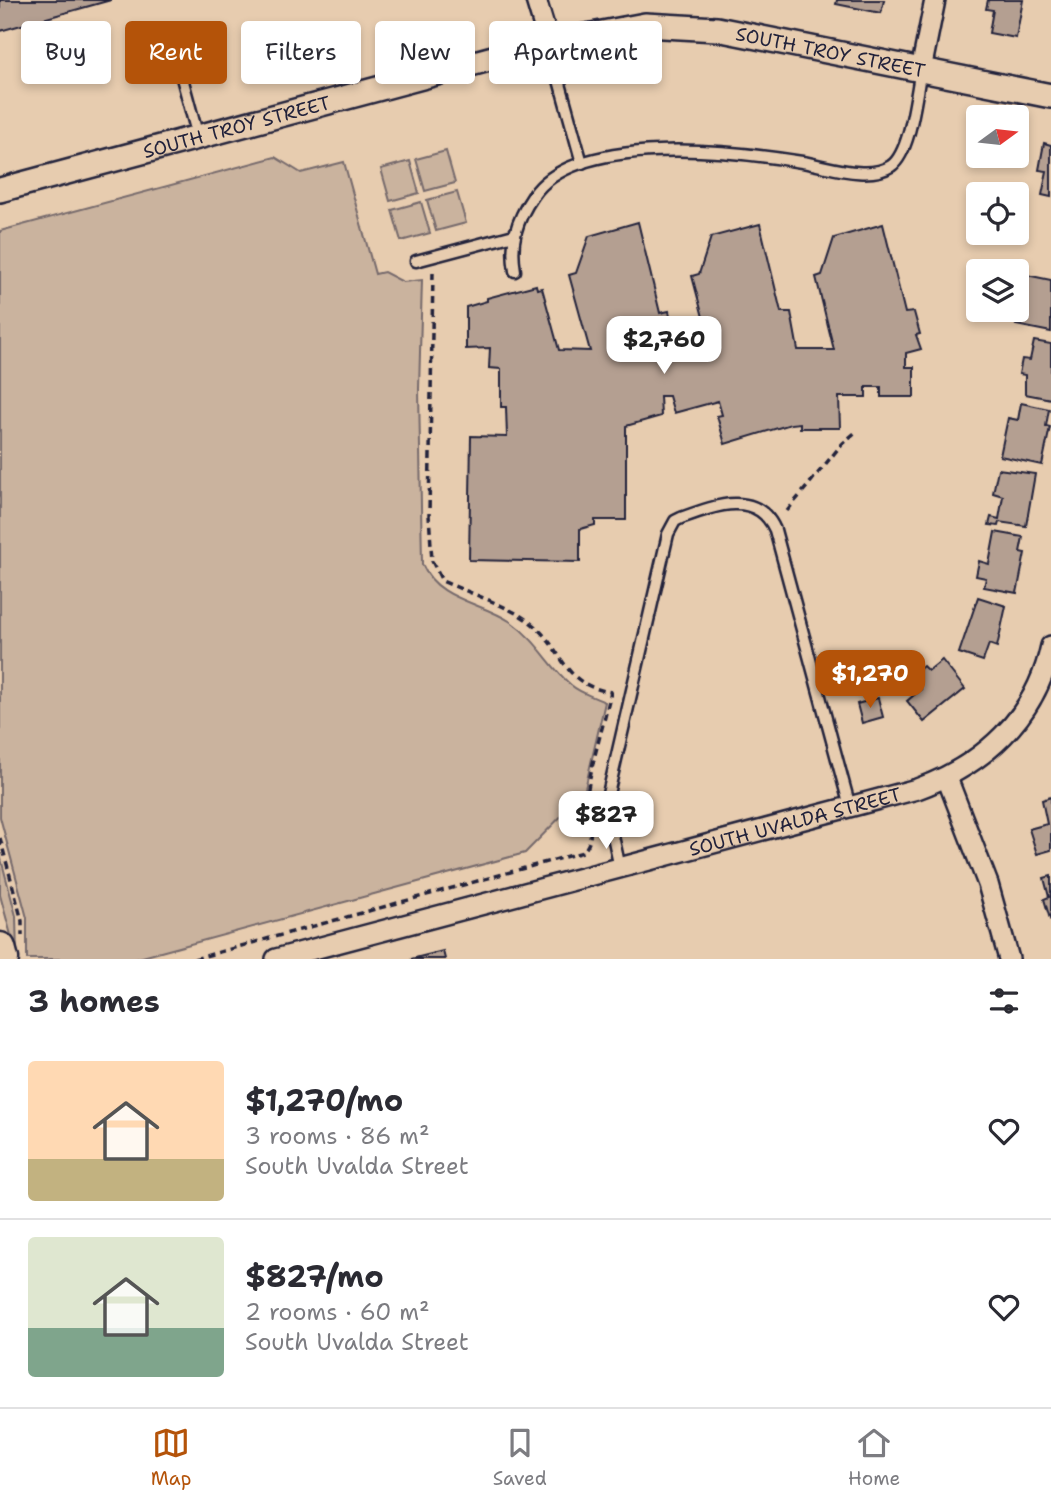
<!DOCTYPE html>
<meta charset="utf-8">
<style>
body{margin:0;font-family:"Shantell Sans",sans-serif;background:#f7f7f7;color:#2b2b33;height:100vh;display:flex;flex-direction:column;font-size:26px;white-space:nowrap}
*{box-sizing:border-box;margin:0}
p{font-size:23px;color:#7c7c81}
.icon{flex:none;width:38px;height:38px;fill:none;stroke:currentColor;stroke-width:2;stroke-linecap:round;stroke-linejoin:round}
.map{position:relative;height:959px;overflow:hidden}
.side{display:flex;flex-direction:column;background:#fff;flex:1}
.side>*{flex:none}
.banner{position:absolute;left:21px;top:21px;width:700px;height:63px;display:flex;gap:14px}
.needle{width:46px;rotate:75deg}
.controls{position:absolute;left:966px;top:105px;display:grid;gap:14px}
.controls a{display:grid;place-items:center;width:63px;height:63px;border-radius:7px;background:#fff;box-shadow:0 4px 10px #0003;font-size:35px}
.price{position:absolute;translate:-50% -60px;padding:0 16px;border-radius:14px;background:#fff;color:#222;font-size:23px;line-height:46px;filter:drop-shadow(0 2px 4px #0008)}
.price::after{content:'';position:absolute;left:50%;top:42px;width:21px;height:16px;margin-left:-10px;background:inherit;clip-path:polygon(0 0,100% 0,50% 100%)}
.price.on{background:#b45309;color:#fff}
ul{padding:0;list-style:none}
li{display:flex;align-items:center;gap:21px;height:175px;padding:0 28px}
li+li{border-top:2px solid #e1e1e2}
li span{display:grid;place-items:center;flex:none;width:196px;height:140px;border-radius:7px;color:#555}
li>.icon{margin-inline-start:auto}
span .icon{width:84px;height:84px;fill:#fffc;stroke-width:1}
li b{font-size:30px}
h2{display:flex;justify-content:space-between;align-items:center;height:84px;padding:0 28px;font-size:30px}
.chip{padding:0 24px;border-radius:7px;background:#fff;box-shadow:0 4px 10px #0003;font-size:24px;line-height:63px}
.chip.on{background:#b45309;color:#fff}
.tab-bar{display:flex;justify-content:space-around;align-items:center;height:98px;border-top:2px solid #e1e1e2;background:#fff;font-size:19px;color:#7c7c81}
.tab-bar a{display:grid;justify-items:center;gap:4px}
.tab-bar .on{color:#b45309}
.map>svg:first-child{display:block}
.green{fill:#cab39e;stroke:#766a6c;stroke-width:2}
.building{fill:#b49f91;stroke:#22223b;stroke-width:2}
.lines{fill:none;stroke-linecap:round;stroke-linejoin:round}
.service-casing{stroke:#22223b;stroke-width:15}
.minor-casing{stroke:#22223b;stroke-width:24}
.tertiary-casing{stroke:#22223b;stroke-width:28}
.primary-casing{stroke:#22223b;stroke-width:35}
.path{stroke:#22223b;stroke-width:3.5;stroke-dasharray:7 5;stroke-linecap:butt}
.service{stroke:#e7ccaf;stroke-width:10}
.minor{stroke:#e7ccaf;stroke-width:19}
.tertiary{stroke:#e7ccaf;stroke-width:23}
.primary{stroke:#e7ccaf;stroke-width:30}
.labels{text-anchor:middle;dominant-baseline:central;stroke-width:5;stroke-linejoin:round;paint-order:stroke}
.street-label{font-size:19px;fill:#22223b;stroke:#e7ccaf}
</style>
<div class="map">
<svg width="1051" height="959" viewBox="0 0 1051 959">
<rect width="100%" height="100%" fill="#e7ccaf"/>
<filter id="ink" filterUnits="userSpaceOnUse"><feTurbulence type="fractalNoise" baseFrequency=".0143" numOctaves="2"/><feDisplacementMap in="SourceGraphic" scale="14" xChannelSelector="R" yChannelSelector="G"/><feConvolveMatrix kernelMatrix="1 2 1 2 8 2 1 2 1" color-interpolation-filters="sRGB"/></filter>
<g filter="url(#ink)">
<g class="green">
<path d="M446,151L455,183L425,191L416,159Z"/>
<path d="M275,157L301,173L344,162L375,274L384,272L403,282L422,280L419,389L422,564C437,600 481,602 511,622C539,642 548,665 571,685C580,693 594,697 605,702L584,793L525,853L135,959H27V918L0,817V231Z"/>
<path d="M410,161L419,193L390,201L381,169Z"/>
<path d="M457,192L466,223L436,231L427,200Z"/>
<path d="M421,202L430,233L401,241L392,210Z"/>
<path d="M0,855L16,916L17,957L0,895Z"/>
</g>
<g class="building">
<path d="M0,0H111L0,31Z"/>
<path d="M837,0H884L881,13L836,4Z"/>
<path d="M988,0H1023L1016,38L989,33L993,10L986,9Z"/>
<path d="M1044,143L1051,145V197L1042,195L1047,171L1039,170Z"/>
<path d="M638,222L660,313L669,311L676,347H711L692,276L699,274L711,237L760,224L781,312H791L798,350H834L816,277L822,275L834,238L883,224L905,313L914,312L920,334L916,335L921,349L906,353V367H914V397H881V387H866V397H839L840,428H800V423L791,424L725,444L717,416L722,415L718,401L674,413L669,396H660L661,416L626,426V520H595V525L580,529V562L469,560L471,436L507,437L506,407H501V369L489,368L490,348L466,349V307L487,301V298L536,285L537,289L542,288L559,350L590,351L569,275L576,273L589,236Z"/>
<path d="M1017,273L1051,280V332L1016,325L1021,302L1017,301Z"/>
<path d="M1034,341L1051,344V399L1025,394V375L1019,374L1022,359L1030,360Z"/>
<path d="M1021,403L1049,409L1046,426L1050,427L1042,465L1000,456L1008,418L1018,420Z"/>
<path d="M998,469L1035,474L1026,526L999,522L998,526L989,525L991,517L999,519L1003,496L993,493Z"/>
<path d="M995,532L1023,537L1020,552L1025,553L1017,593L984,587L986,578L976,576L979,561L989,564Z"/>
<path d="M978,597L1006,606L997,647L989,644L983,661L959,653Z"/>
<path d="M942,660L965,689L924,722L907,701L921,689L911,676L923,666L928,671Z"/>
<path d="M878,698L883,717L862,723L857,704Z"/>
<path d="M1051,797V850L1037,854L1029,829L1047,824L1042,800Z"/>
<path d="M1051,876V918L1050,919L1044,899L1049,897L1044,878Z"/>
<path d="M443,951L445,959H411Z"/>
</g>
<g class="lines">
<defs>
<g id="service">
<path d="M549,44L582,163"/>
<path d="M181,74L198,137"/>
<path d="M416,261L514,235"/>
<path d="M515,271C510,242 516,221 533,196C576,132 736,151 802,162C828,166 868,181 891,166C911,152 916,93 921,70"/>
<path d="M620,868L609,818L608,794L668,534L675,521L681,518C714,506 757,489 775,530L850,807"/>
</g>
<g id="minor">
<path d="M536,0L549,43"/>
<path d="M921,70L935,0"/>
<path d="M947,778L988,884L1009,959"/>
<path id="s1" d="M276,959L917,789C983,765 1036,718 1051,646"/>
</g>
<g id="tertiary">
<path id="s2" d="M0,190L549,43L645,25L717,29L1051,96"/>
</g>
<path id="primary" d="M0,948L3,959"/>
</defs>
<use href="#service" class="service-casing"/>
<use href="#minor" class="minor-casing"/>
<use href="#tertiary" class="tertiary-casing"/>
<use href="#primary" class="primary-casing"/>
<g class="path">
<path d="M787,511L842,444L858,430"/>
<path d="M0,838L22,921V936"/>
<path d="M194,959L583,852C598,835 585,824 586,805C589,768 603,729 611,692C560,684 567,652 531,623C508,605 469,593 442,581L432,561L429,515L433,273"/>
</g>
<use href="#service" class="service"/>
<use href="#minor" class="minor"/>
<use href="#tertiary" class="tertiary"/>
<use href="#primary" class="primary"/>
</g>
</g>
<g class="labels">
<g class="street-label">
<text stroke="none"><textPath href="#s2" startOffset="854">SOUTH TROY STREET</textPath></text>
<text stroke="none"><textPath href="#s2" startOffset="245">SOUTH TROY STREET</textPath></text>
<text stroke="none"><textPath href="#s1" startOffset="537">SOUTH UVALDA STREET</textPath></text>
</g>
</g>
</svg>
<div class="controls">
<a><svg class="needle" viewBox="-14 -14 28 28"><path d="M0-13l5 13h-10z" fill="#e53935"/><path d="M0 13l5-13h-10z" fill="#7c7c81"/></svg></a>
<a><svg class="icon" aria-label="locate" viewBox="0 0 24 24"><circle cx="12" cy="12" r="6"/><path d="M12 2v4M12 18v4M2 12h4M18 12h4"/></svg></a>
<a><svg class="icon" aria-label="layers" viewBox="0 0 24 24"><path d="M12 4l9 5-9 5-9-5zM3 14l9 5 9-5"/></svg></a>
</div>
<b class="price" style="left:664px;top:376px">$2,760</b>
<b class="price on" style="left:870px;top:710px">$1,270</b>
<b class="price" style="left:606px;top:851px">$827</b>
<div class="banner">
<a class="chip">Buy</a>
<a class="chip on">Rent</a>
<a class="chip">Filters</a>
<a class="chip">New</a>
<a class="chip">Apartment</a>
</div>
</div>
<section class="side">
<h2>3 homes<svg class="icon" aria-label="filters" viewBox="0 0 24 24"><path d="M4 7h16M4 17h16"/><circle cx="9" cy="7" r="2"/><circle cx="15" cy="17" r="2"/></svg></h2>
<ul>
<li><span style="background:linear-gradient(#ffd9b3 70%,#c2b280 0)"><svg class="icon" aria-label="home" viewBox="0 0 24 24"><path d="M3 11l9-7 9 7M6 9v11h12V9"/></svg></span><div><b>$1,270/mo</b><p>3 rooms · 86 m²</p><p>South Uvalda Street</p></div><svg class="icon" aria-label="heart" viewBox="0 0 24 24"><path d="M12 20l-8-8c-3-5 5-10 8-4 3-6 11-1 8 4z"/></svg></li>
<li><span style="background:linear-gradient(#dfe7d0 65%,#7fa58c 0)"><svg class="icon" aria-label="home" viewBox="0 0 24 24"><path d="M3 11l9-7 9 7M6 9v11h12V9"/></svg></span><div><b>$827/mo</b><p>2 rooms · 60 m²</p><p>South Uvalda Street</p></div><svg class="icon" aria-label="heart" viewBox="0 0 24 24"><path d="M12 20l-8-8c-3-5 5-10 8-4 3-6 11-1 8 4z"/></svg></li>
</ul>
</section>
<nav class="tab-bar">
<a class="on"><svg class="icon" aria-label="map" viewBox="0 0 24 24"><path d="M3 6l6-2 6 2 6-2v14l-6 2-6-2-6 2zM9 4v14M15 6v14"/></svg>Map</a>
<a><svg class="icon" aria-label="saved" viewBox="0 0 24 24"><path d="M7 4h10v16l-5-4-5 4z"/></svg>Saved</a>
<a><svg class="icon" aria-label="home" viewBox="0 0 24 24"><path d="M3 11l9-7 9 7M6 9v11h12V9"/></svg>Home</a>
</nav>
